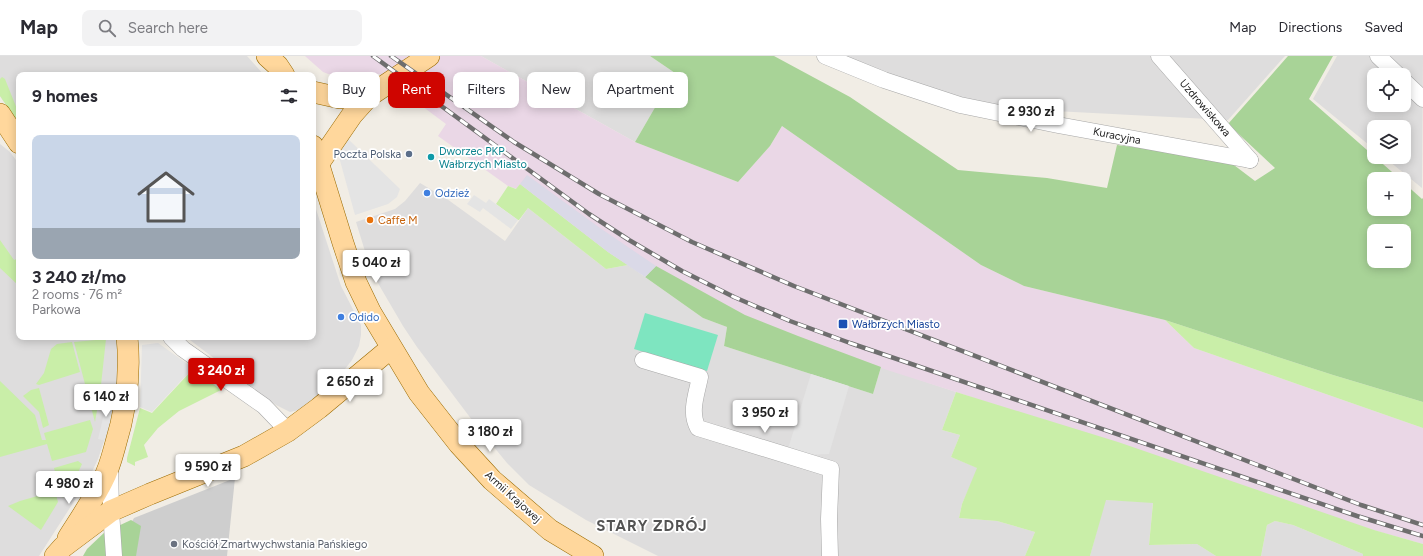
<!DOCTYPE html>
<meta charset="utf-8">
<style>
body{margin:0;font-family:Figtree,sans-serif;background:#f2f2f3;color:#2b2b33;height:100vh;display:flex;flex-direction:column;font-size:15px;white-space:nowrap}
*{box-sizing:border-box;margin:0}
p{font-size:13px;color:#7c7c81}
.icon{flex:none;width:22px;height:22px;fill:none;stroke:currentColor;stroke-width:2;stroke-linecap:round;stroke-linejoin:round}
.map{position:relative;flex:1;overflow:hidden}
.panel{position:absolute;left:16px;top:16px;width:300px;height:268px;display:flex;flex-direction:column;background:#fff;border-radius:8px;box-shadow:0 2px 10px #0003}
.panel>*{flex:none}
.hud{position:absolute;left:328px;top:16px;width:380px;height:36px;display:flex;gap:8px}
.buttons{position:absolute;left:1367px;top:12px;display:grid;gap:8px}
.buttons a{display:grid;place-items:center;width:44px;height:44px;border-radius:8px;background:#fff;box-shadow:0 2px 10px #0003;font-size:20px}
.price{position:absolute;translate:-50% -34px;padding:0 9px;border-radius:4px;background:#fff;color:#222;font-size:13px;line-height:26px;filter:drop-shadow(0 1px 2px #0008)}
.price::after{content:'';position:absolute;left:50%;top:24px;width:12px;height:9px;margin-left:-6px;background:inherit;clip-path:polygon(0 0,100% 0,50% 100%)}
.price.active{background:#cf0500;color:#fff}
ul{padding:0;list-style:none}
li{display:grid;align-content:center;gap:8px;height:212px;padding:0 16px}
li span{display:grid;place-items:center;height:124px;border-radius:8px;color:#555}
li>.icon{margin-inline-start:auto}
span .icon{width:72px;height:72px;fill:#fffc;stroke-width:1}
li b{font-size:17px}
h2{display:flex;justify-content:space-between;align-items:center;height:48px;padding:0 16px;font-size:17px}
.tag{padding:0 14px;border-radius:8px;background:#fff;box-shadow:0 2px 10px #0003;font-size:14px;line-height:36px}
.tag.active{background:#cf0500;color:#fff}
header{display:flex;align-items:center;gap:24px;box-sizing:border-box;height:56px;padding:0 20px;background:#fff;border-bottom:1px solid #e1e1e2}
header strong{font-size:19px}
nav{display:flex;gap:22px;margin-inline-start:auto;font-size:14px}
.search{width:280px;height:36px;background:#f2f2f3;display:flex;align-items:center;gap:10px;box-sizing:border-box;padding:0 14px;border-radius:8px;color:#7c7c81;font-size:15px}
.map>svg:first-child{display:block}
.residential{fill:#dedddd;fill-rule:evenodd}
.industrial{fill:#ead7e6}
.religious{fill:#cecece}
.grass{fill:#c9eea8}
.forest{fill:#a8d397;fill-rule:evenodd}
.pitch{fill:#7ee5c0}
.parking{fill:#e4e4e4}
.plaza{fill:#dad9e7}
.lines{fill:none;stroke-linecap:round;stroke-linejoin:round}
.minor-casing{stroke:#a7a7a7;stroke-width:17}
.major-casing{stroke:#9b6b00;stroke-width:22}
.minor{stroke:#fff;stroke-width:16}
.major{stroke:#ffd79c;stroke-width:21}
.rail-casing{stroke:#6e6e6e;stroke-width:4.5}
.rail{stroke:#fff;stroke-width:3;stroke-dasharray:9;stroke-linecap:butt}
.service-dot{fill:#5c6f8a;stroke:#fff;stroke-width:1.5}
.culture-dot{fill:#0f9aa8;stroke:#fff;stroke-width:1.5}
.shop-dot{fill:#3f7fe0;stroke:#fff;stroke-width:1.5}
.food-dot{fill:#e8710a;stroke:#fff;stroke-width:1.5}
.transit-dot{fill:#1a4fb4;stroke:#fff;stroke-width:1.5}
.worship-dot{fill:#6b7280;stroke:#fff;stroke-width:1.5}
.labels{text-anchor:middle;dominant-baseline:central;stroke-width:3.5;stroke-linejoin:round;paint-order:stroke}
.street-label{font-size:11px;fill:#202020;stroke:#fff}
.culture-label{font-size:11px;fill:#0d838f;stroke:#fff;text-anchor:start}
.service-label{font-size:11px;fill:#4e5e75;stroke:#fff;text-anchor:end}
.shop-label{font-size:11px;fill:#366cbe;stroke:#fff;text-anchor:start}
.food-label{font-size:11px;fill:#c56008;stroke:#fff;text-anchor:start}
.transit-label{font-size:11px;fill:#164399;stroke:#fff;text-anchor:start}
.worship-label{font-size:11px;fill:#5b616d;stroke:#fff;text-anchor:start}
.district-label{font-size:15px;font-weight:bold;letter-spacing:1px;fill:#535353;stroke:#fff}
</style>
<header>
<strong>Map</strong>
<div class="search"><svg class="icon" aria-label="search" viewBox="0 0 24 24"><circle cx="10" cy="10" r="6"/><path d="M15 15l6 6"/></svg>Search here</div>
<nav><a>Map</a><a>Directions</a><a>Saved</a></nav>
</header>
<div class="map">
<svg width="1423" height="500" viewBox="0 0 1423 500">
<rect width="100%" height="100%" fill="#f1ede5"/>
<g class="residential">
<path d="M0,0H247L264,19H19V68L0,40Z"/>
<path d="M481,0H650L675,17L635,86Z"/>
<path d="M825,0H1285L1228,64L959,50Z"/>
<path d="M1337,0H1423L1422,132L1384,101H1404V71H1374V93L1313,43ZM1374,19H1404V49H1374Z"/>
<path d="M0,88L10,96L19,108V281H117L118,289V334L110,367L98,403L89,422L39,500H0Z"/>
<path d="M420,127L447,143L505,185L528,152L606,213L628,209L703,262L727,271L724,290L873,338L881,311L956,336L942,374L960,379L951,401L978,412L962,448L959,462L997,465L1035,476L1025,500H658L586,464L529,429L507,407L475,368L417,291L403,270L379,229L368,205L356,166L395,153L405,145Z"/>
<path d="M313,144L341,230L361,269V279L359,290L352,304L335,326L299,354L290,356L276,349L186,281H313Z"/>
<path d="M1105,444L1153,446L1149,489L1197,488L1216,500H1090Z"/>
<path d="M1275,465L1293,469L1363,498V500H1261L1267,469Z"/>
</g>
<path class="industrial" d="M305,0H481L635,86L738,126L770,90L782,70L981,209L1024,230L1165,264L1194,292L1423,372V488L1373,474L956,336L762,274L608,196L520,128L517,133L508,130L438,80L446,68L379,18L350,26L323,16Z"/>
<path class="religious" d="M235,422L227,500H131L129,471L134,462Z"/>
<g class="grass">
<path d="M2,21L5,23L19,58V68L0,40V23Z"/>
<path d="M520,128L608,196L628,209L606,213L528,152L519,164H518L496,148L508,130L516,133Z"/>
<path d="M0,184L14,204L19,202V230L0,212Z"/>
<path d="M1165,264L1333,319L1423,346V372L1194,292Z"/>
<path d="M106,283L101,329L86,332L74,286Z"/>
<path d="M72,286L80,316L39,329L36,328L44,317L51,293L57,288Z"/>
<path d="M193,313L221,334L179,355L158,372L144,389L148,401L135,406V410L127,406V402L140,352L152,357Z"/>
<path d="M0,325L35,359L42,384H46L44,377L90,364L93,373L86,396L52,405L47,388L0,401Z"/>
<path d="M39,332L49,369L43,372L39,356L23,340L31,334Z"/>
<path d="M956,336L1118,386L1374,474L1423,488V500H1363V498L1293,469L1275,465L1267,469L1261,500H1216L1197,488L1149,489L1153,447L1106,444L1090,500H1025L1035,476L997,465L959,462L962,448L977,412L951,401L960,379L942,374Z"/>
<path d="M100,337L95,366L88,340Z"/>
<path d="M78,405L82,408L75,423L62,442L54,412Z"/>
<path d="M55,435L58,446L41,474L8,450L20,445Z"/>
</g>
<g class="forest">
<path d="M650,0H774L850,41L958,114L1047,122L1107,132L1117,89L1226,103L1255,125L1275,112L1228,68L1288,0H1333L1309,43L1400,123H1374V153H1404V127L1422,143L1423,142V346L1333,319L1165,264L1024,230L981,209L782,70L770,90L738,126L635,86L675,17ZM1374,175H1404V205H1374Z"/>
<path d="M656,210L745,259L798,280L881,311L873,338L724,290L727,271L703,262L645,221Z"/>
<path d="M131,464L141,470L136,500H118L116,471Z"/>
<path d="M107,474L111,500H83L87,493Z"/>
</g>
<path class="pitch" d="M645,257L718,279L707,315L634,293Z"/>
<g class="parking">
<path d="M348,80L349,84L400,133L397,141L388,148L355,159L336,90Z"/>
<path d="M474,139L486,147L489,143L518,164L511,173L483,152L480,156L467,148Z"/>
<path d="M158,287L193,312L152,356L140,351L142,289Z"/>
<path d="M811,318L849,330L829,398L803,399L788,393Z"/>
<path d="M117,332L107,385L98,383L109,337Z"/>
</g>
<path class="plaza" d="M527,119L600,172L656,210L645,221L608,196L520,128Z"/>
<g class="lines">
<defs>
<g id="minor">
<path d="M825,0L884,24L960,49L1058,69L1250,104"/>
<path d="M1159,0L1250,104"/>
<path d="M1378,0L1398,19"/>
<path d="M1404,25L1423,43"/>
<path d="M171,281L183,293L264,350L288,375"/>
<path d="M643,304L700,321C697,337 689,356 698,372L831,413L829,463L830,500"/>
<path d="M110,410L111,455L114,500"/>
</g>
<g id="major">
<path d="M267,0L278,10L284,19"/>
<path d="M313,36L340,42L369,40"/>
<path d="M0,58L19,87"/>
<path d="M313,90L343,187L356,226L371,257L419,337L459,388L492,424L550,474L593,500"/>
<path d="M319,107L352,59L369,40L429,0"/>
<path d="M68,482C80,463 93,444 103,424C109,413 112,401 115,390C126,354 131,318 127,281"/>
<path d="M55,500L63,491L111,455L150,438L244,400L288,375L319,352L391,292"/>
</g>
</defs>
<use href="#minor" class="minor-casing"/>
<use href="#major" class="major-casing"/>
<use href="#minor" class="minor"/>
<use href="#major" class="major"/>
<defs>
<g id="rail">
<path d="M373,0L589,158L629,184L682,215L734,241L790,265L850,287L1357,460L1423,480"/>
<path d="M391,0L514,86L599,138L692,186L794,230L1361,449L1423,469"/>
</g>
</defs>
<use href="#rail" class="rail-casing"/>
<use href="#rail" class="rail"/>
</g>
<circle class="service-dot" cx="409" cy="98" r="4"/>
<circle class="culture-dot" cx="431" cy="101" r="4"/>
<g class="shop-dot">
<circle cx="427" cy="137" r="4"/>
<circle cx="341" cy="261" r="4"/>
</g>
<circle class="food-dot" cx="370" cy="164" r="4"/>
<rect class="transit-dot" x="838" y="263" width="10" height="10" rx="2"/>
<circle class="worship-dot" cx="174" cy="488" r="4"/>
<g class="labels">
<g class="street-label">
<text transform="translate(1205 52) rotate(49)">Uzdrowiskowa</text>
<text transform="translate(1117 80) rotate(11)">Kuracyjna</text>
<text transform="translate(513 441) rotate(42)">Armii Krajowej</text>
</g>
<g class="culture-label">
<text x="439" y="95">Dworzec PKP<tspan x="439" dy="13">Wałbrzych Miasto</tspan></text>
</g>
<g class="service-label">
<text x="401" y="98">Poczta Polska</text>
</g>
<g class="shop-label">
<text x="435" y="137">Odzież</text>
<text x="349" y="261">Odido</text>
</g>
<g class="food-label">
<text x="378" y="164">Caffe M</text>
</g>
<g class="transit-label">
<text x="852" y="268">Wałbrzych Miasto</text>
</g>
<g class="worship-label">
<text x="182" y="488">Kościół Zmartwychwstania Pańskiego</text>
</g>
<g class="district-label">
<text x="652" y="470">STARY ZDRÓJ</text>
</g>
</g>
</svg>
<div class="buttons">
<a><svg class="icon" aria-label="locate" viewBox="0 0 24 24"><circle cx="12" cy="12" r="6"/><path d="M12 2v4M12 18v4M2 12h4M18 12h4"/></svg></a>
<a><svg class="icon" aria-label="layers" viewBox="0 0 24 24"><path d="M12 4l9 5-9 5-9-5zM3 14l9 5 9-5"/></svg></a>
<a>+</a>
<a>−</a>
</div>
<b class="price" style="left:1031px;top:77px">2 930 zł</b>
<b class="price" style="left:376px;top:228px">5 040 zł</b>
<b class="price active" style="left:221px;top:336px">3 240 zł</b>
<b class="price" style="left:350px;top:347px">2 650 zł</b>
<b class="price" style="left:106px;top:362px">6 140 zł</b>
<b class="price" style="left:765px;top:378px">3 950 zł</b>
<b class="price" style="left:490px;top:397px">3 180 zł</b>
<b class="price" style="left:208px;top:432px">9 590 zł</b>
<b class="price" style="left:69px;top:449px">4 980 zł</b>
<div class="hud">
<a class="tag">Buy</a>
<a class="tag active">Rent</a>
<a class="tag">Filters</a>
<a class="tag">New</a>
<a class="tag">Apartment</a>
</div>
<section class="panel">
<h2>9 homes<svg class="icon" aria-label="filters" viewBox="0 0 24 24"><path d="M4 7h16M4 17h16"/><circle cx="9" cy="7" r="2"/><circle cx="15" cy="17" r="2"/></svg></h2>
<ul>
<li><span style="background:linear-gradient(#c9d6e8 75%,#9aa5b1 0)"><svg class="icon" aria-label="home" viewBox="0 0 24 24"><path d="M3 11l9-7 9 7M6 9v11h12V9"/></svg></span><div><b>3 240 zł/mo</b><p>2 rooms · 76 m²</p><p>Parkowa</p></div></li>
</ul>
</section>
</div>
